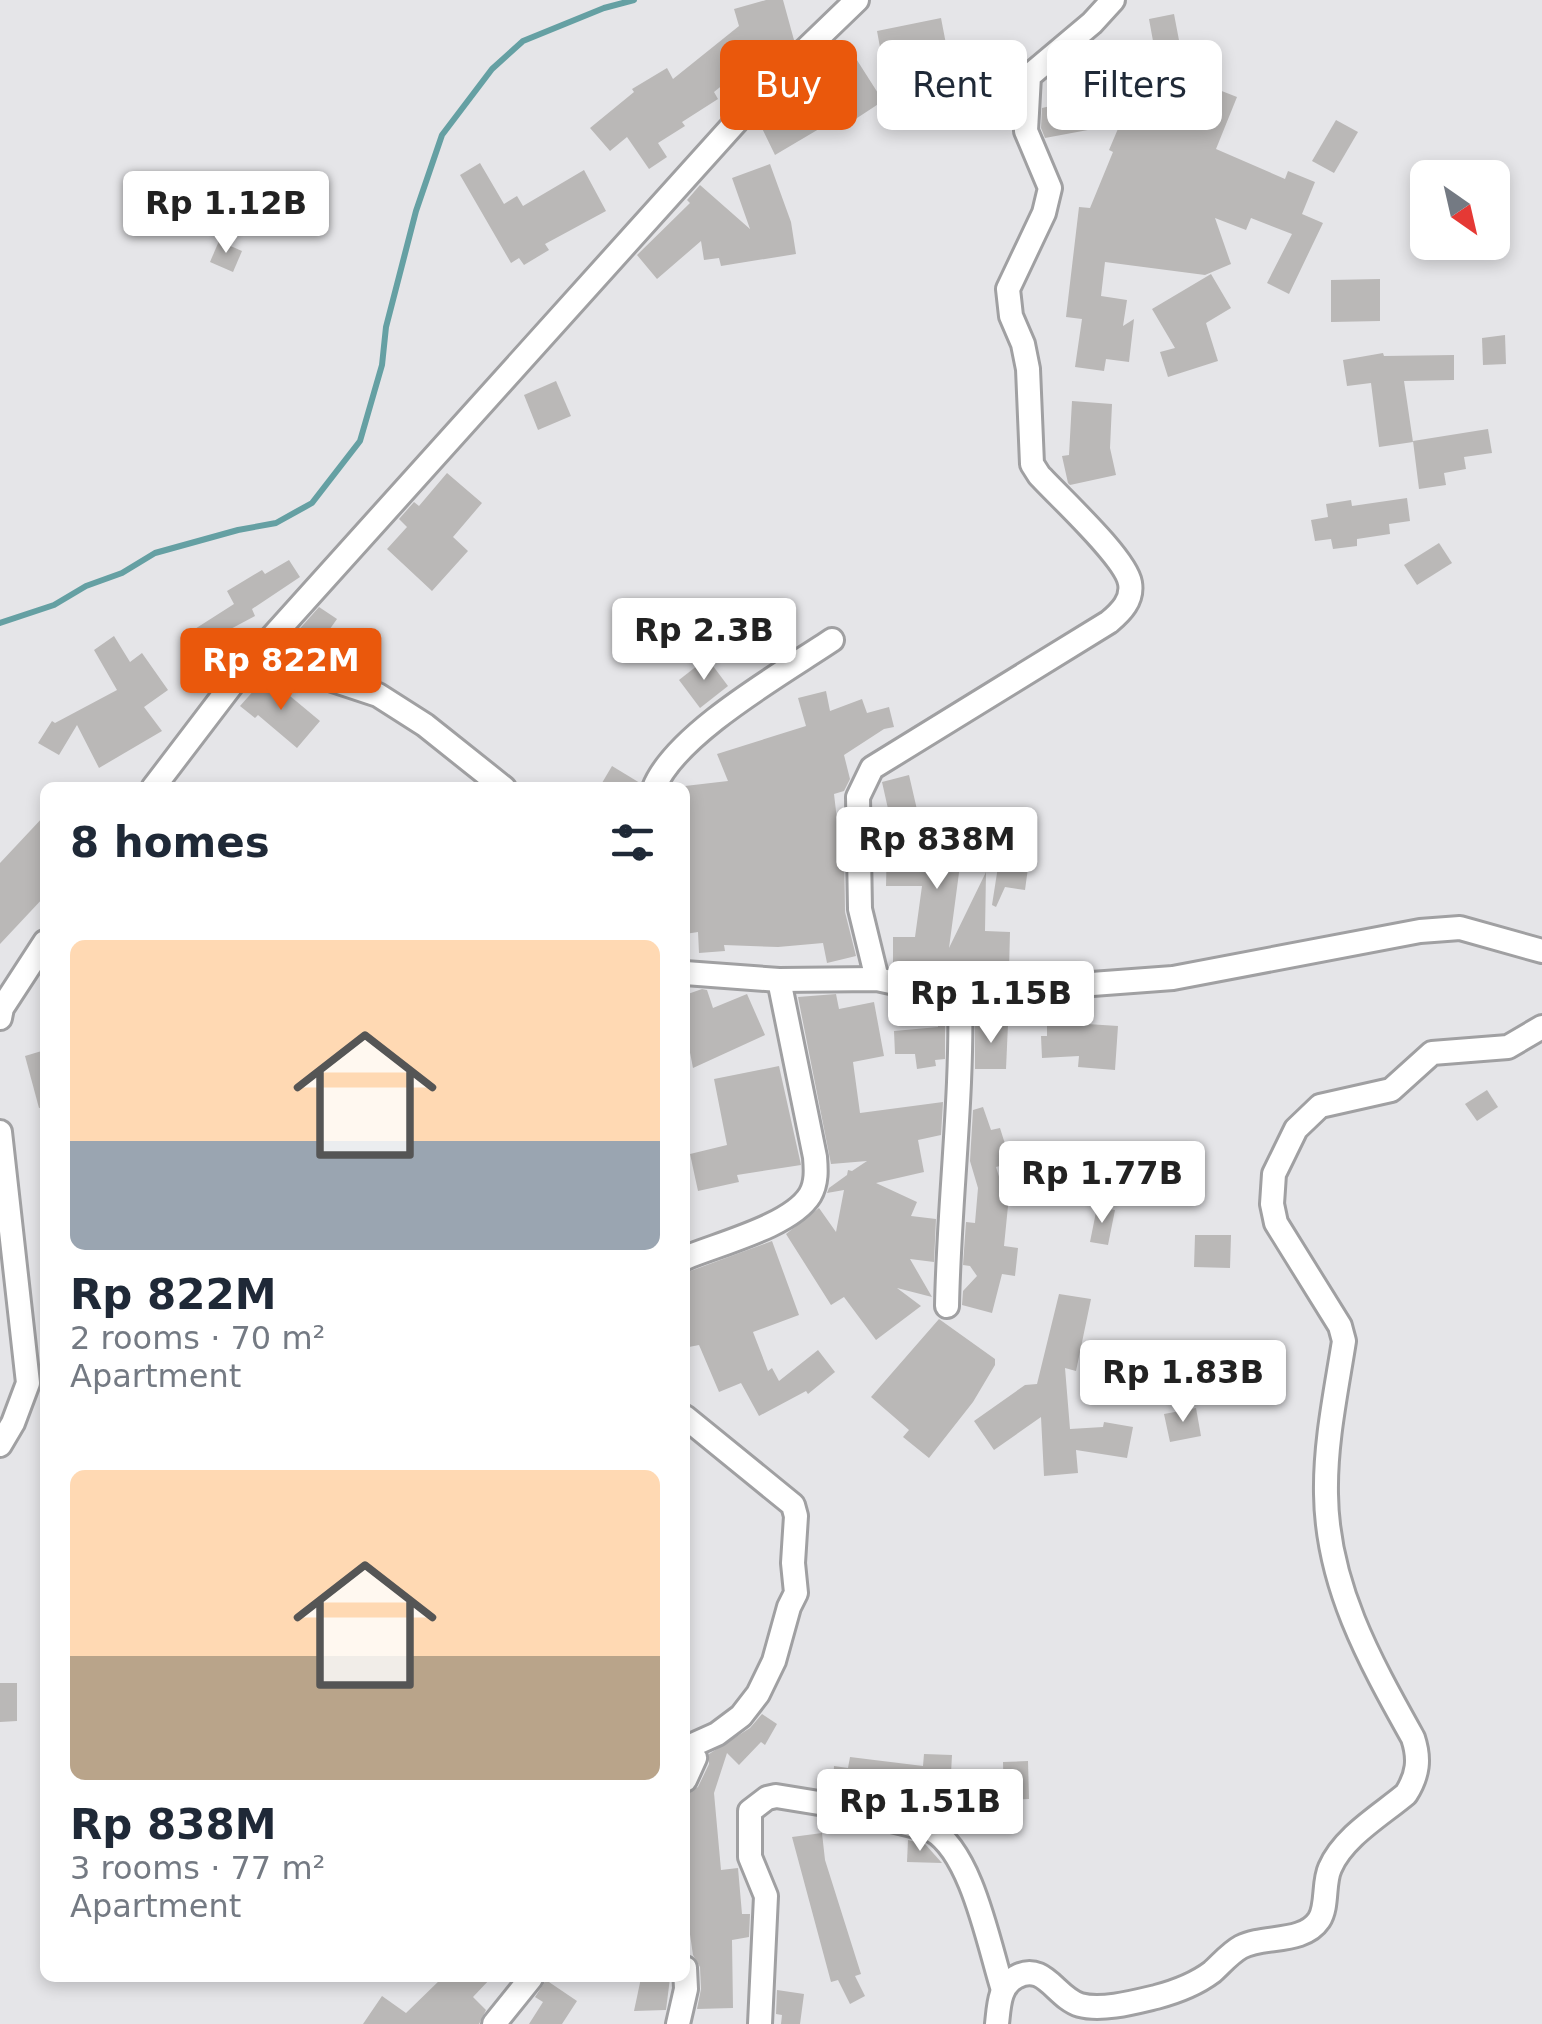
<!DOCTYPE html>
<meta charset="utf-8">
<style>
body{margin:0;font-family:"DejaVu Sans",sans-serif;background:#f2f2f3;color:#1f2937;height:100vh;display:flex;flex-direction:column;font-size:38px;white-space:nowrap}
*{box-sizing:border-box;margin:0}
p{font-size:32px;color:#747a83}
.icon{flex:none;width:55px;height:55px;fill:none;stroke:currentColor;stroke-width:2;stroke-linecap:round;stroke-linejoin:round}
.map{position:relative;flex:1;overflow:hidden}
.panel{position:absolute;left:40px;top:782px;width:650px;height:1200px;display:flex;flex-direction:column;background:#fff;border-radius:15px;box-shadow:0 5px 15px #0003}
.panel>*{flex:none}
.guide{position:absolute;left:720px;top:40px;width:670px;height:90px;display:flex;gap:20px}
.needle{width:65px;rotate:146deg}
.buttons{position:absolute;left:1410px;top:160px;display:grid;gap:20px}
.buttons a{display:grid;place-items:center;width:100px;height:100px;border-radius:15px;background:#fff;box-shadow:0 5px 15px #0003;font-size:50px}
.price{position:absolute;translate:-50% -85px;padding:0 22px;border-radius:10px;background:#fff;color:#222;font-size:32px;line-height:65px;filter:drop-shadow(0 2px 5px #0008)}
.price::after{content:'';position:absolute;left:50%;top:60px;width:30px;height:22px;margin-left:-15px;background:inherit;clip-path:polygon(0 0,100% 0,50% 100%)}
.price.selected{background:#ea580c;color:#fff}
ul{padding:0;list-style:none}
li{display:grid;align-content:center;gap:20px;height:530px;padding:0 30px}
li span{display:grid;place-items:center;height:310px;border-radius:15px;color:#555}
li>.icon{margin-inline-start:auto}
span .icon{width:180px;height:180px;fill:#fffc;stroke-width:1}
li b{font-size:42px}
h2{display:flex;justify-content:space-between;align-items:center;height:120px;padding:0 30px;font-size:42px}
.tag{padding:0 35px;border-radius:15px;background:#fff;box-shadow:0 5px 15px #0003;font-size:35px;line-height:90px}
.tag.selected{background:#ea580c;color:#fff}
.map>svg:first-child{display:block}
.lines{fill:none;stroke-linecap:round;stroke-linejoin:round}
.stream{stroke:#65a0a3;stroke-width:6}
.building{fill:#bab8b7}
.minor-casing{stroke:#a0a0a2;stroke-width:28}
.minor{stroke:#fff;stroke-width:22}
</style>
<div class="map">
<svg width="1542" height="2024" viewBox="0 0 1542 2024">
<rect width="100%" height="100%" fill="#e5e5e8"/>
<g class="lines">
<path class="stream" d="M0,623L54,605L86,586L122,573L155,553L238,530L276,523L312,503L360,441L382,365L386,327L416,211L442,135L492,69L523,41L604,8L634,0"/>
</g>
<g class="building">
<path d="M766,0H783L794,40L787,46L741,60L746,66L714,92L718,99L682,122L685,126L658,143L667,157L649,169L627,137L610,151L590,128L634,92L632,89L667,68L673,79L739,26L734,9Z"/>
<path d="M1174,14L1186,77L1237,97L1216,149L1285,179L1288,171L1315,182L1302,214L1323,223L1289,294L1267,283L1292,234L1251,218L1246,230L1215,218L1231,264L1205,275L1105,262L1101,296L1127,300L1123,326L1134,319L1129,362L1106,359L1104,371L1075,367L1082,319L1066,317L1079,207L1090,208L1113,152L1109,150L1120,124L1045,138L1041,128L1042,108L1059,104L1049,82L1087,65L1082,53L1106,43L1111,54L1115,52L1118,59L1155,52L1149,19Z"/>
<path d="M941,18L946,44L905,51L910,76L886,80L877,31Z"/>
<path d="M855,57L883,101L851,122L846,113L775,155L759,122L826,82L823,77Z"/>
<path d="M1336,120L1358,132L1334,173L1312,161Z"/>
<path d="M480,163L504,204L517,196L523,206L584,170L606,211L545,244L549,250L524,265L519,258L511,263L460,175Z"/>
<path d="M770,164L791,222L796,254L721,266L719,258L704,260L701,241L657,279L637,255L690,203L687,200L700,185L750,229L732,178Z"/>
<path d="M219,241L242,251L233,272L210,262Z"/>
<path d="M1211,274L1231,308L1206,323L1218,361L1168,377L1160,352L1175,348L1152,309Z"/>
<path d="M1380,279V321L1331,322V280Z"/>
<path d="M1505,335L1506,364L1483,365L1482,338Z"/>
<path d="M1383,353L1384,356L1454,355V380L1404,381L1413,442L1379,447L1371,383L1347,386L1343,360Z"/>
<path d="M556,381L571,416L538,430L524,395Z"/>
<path d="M1072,401L1112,404L1110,448L1116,475L1070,485L1068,483L1062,456L1069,455Z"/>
<path d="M1488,429L1492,453L1464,457L1466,469L1444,473L1446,485L1419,489L1413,441Z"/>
<path d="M447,473L482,503L453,537L468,551L432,591L387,549L407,527L399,519L414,502L419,506Z"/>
<path d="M1407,498L1410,521L1389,524L1390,534L1357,539V546L1333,549L1331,539L1315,541L1311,520L1328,517L1326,504L1351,500L1352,506Z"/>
<path d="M1439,543L1452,563L1417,585L1404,565Z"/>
<path d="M289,560L300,577L252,609L255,616L225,632L234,645L205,663L187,634L234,604L227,591L262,570L265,574Z"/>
<path d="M319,607L337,619L317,647L296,633Z"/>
<path d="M114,636L130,662L142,653L168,690L144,707L162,731L99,768L77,725L59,755L38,743L52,721L55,723L117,690L94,650Z"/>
<path d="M707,658L728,686L700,708L679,680Z"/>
<path d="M263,680L281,695L284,691L320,721L297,748L258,715L255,718L240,706Z"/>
<path d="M826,691L830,711L862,699L867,713L889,707L894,727L884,729L844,755L850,779L844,791L834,794L840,845L844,844L845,912L856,956L827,963L823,943L778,947L724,945L725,951L699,953L698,932L685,934V786L728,781L717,754L806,726L798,698Z"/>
<path d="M612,766L640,783L639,788H599Z"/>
<path d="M909,775L918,814L966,820L949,948L986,872L985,931L1010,932L1009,970L980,969V973L911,971L893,967V937H915L922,886H886L887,840H895L882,782Z"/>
<path d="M45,815V896L0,944V863Z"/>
<path d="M1002,841L1023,851L1016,866L1028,868L1025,890L1005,887L996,907L992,905Z"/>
<path d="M702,989L707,990L713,1008L747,994L765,1035L693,1068L685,1027V995Z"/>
<path d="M836,994L839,1009L874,1002L884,1056L853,1062L860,1113L943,1102L941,1135L918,1140L924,1172L876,1183L917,1202L911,1216L936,1219L934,1262L910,1259L932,1297L897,1288L921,1306L876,1340L844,1297L831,1305L786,1234L819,1208L836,1232L844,1190L827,1193L829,1188L847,1175L848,1170L852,1171L867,1161L831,1164L798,997Z"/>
<path d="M945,1016V1059L935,1060L936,1066L917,1069L915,1054H895L894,1031L938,1027V1017Z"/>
<path d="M1072,1019V1023L1118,1026L1115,1070L1078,1067L1079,1056L1042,1058L1041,1036H1047V1020Z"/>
<path d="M975,1023L1008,1024L1006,1069H975Z"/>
<path d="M45,1050V1107L39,1108L25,1056Z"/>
<path d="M779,1066L801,1165L737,1175L739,1182L698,1191L690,1154L727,1145L714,1079Z"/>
<path d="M1487,1090L1498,1107L1477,1121L1465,1104Z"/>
<path d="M983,1107L991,1130L1000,1128L1011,1163L996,1167L1008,1206L1004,1246L1018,1248L1015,1276L1002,1274L992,1313L962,1305L963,1291L977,1276L970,1266L963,1265L966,1222L975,1223L978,1188L970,1161L973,1110Z"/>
<path d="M1097,1207L1115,1210L1108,1245L1090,1242Z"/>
<path d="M1195,1235H1231L1230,1268L1194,1267Z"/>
<path d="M772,1241L799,1315L753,1332L768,1371L772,1368L779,1381L818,1350L835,1372L808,1394L806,1391L759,1416L741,1383L719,1392L699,1345L689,1347L685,1322V1273Z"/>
<path d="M1059,1294L1091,1299L1076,1371L1065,1368L1070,1429L1103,1427L1104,1422L1133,1427L1127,1458L1076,1450L1078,1473L1044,1476L1041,1417L994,1450L974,1421L1025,1385L1037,1384Z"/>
<path d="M939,1319L995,1359V1365L973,1402L929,1458L903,1437L909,1430L871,1397Z"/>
<path d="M1196,1408L1201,1436L1170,1442L1164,1414Z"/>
<path d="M0,1683H17V1721L0,1722Z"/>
<path d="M762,1714L777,1724L765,1745L761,1742L739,1765L727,1753L714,1793L721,1870L738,1868L742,1914H750L749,1937L732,1940L733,2008L697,2009L701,1989L700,1967L693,1955L687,1914L685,1795L698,1787L709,1764V1754L750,1728Z"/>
<path d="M924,1754L952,1755L950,1792L833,1783L834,1766L848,1768L850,1757L923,1766Z"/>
<path d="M1028,1761L1029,1799L1004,1800L1003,1762Z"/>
<path d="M822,1833L825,1860L861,1974L855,1976L865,1996L850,2004L838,1980L831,1982L792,1837Z"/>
<path d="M908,1840L925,1844L942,1863L907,1862Z"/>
<path d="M442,1978H491L473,1997L486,2010L479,2024H363L382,1996L406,2013Z"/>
<path d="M641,1978H670L666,2010L634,2011Z"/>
<path d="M546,1980L577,2001L562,2024H529L543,2002L535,1997Z"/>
<path d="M777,1990L804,1994L800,2024H781L782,2015L776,2014Z"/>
</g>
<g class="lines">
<defs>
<g id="minor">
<path d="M257,655L378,695L425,725L504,788"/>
<path d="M153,788L246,666L771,83L857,0"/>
<path d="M654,788C675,734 783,673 832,640"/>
<path d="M685,973L779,980L877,979L909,986L997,991L1173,978L1420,931L1460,928L1542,951"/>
<path d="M877,979L860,909L858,797L872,768L1109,622C1121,612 1133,600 1130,583C1126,558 1059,497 1039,475L1032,464L1028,369L1023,344L1011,316L1008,289L1044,213L1050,188L1026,131L1029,76L1092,23L1113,0"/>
<path d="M0,1018L2,1008L45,942"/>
<path d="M0,1132L28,1383L13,1423L0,1445"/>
<path d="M685,1258C718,1244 791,1226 810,1195C817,1183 816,1169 815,1157L779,980"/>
<path d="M947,1306C949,1201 963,1095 960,990"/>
<path d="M685,1417L793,1505L796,1516L793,1563L796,1593L789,1607L774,1661L758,1694L741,1716L717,1734L688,1747"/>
<path d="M685,1747L695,1758L685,1780"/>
<path d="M494,2024L531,1978"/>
<path d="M678,2024L686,1989L685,1968"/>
<path d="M760,2024L766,1896L750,1857V1811L767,1798L776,1796L825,1804L932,1830C972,1853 989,1946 1003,1990"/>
<path d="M997,2024C999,2006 999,1986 1016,1977C1044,1961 1056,1998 1080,2005C1102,2011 1135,2002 1156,1997C1175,1992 1196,1984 1212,1972C1221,1964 1230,1953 1241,1947C1264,1935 1303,1944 1319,1920C1328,1906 1323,1883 1330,1868C1343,1837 1381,1815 1406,1794C1418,1775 1420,1759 1413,1738C1370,1661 1327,1585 1326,1494C1325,1443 1336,1392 1344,1341L1340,1326L1276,1223L1272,1204L1274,1174L1296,1129L1320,1106L1391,1090L1432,1053L1508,1047L1542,1027"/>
</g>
</defs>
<use href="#minor" class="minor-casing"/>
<use href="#minor" class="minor"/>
</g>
</svg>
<div class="buttons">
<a><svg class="needle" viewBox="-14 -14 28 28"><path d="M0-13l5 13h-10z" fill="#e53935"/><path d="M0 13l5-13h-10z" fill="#747a83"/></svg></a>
</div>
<b class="price" style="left:226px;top:256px">Rp 1.12B</b>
<b class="price" style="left:704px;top:683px">Rp 2.3B</b>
<b class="price selected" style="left:281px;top:713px">Rp 822M</b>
<b class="price" style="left:937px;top:892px">Rp 838M</b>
<b class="price" style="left:991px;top:1046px">Rp 1.15B</b>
<b class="price" style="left:1102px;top:1226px">Rp 1.77B</b>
<b class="price" style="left:1183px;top:1425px">Rp 1.83B</b>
<b class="price" style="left:920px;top:1854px">Rp 1.51B</b>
<div class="guide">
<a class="tag selected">Buy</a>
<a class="tag">Rent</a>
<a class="tag">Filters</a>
</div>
<section class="panel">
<h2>8 homes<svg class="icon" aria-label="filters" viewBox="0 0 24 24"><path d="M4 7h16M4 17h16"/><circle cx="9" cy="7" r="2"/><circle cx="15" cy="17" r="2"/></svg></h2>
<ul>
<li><span style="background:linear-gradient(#ffd9b3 65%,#9aa5b1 0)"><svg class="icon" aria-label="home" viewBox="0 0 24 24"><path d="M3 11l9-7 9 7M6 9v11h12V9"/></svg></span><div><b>Rp 822M</b><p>2 rooms · 70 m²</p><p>Apartment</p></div></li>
<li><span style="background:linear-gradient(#ffd9b3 60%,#b9a48a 0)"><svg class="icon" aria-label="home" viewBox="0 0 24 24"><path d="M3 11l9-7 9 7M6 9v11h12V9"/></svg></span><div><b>Rp 838M</b><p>3 rooms · 77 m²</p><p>Apartment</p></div></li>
</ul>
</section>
</div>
